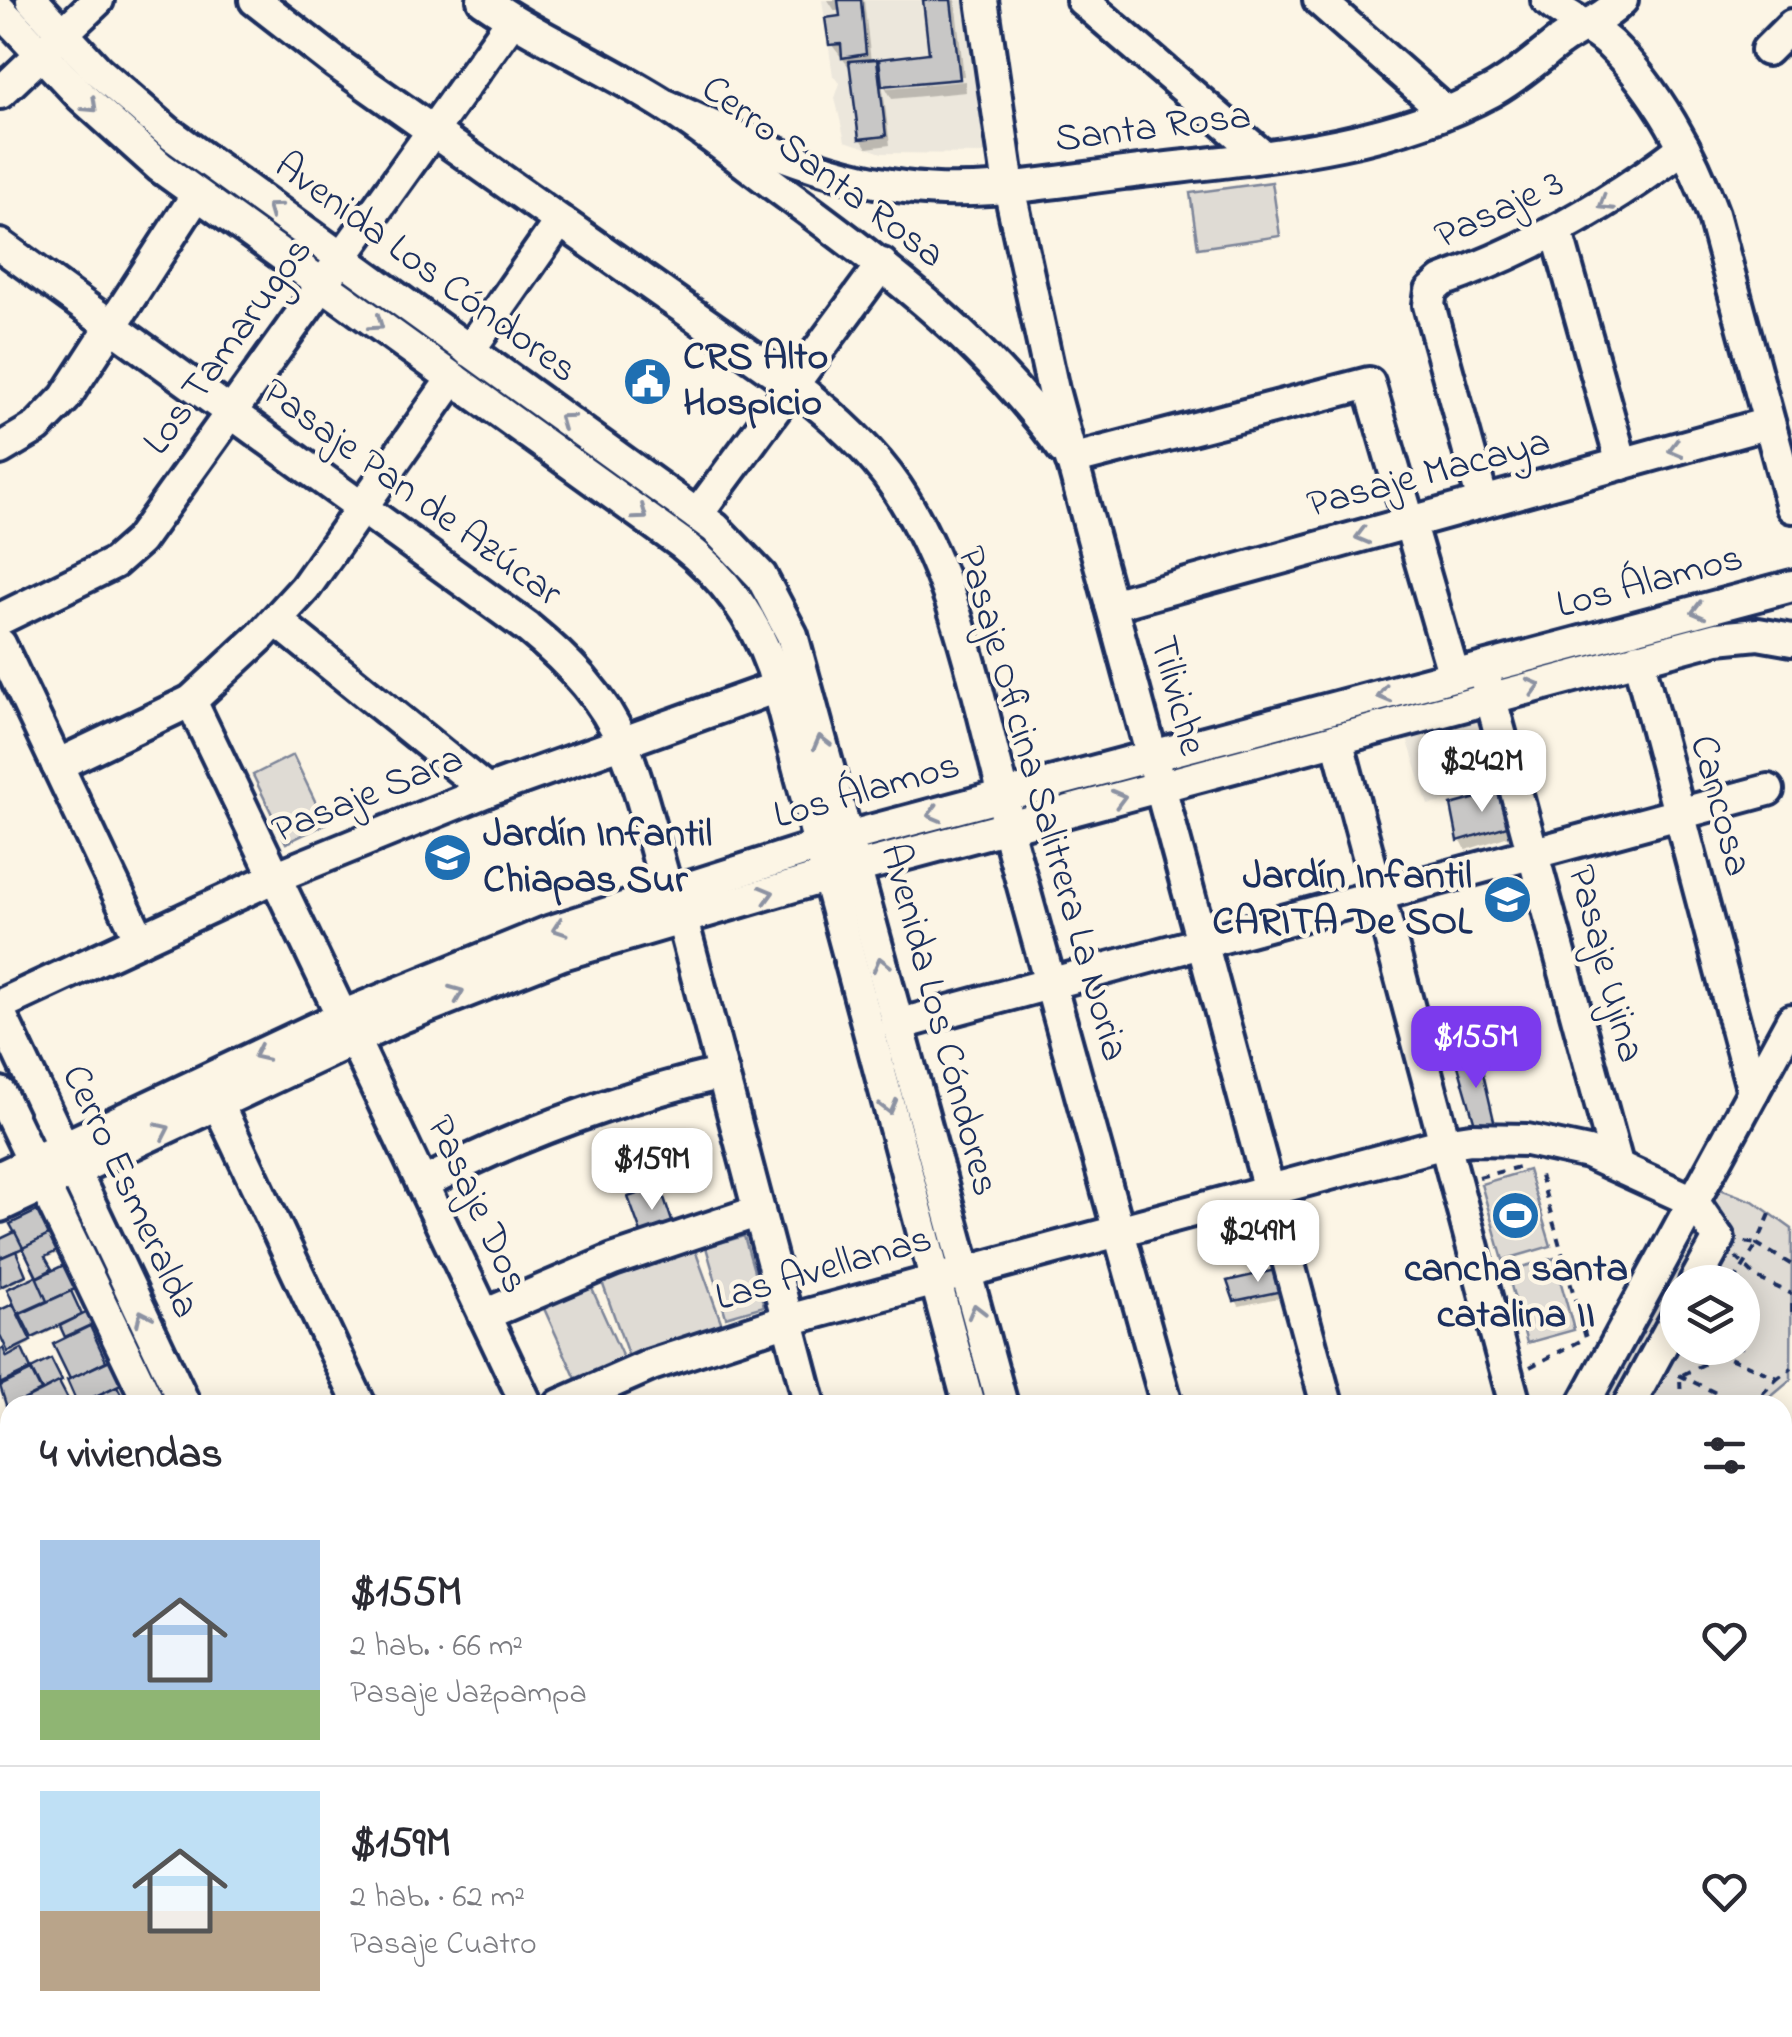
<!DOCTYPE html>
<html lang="es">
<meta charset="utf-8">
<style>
body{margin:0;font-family:"Indie Flower",sans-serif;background:#f2f2f3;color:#2b2b33;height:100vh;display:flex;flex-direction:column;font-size:38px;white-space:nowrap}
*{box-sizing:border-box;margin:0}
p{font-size:32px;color:#7c7c81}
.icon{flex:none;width:55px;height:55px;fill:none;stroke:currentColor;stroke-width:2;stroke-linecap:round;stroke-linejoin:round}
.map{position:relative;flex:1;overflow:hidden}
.sheet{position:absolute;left:0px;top:1395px;width:1792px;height:642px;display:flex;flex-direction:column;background:#fff;border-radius:30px 30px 0 0;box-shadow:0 5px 25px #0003}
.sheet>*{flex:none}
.fabs{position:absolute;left:1660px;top:1265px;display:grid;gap:20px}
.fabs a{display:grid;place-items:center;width:100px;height:100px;border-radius:50%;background:#fff;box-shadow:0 5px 25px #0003;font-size:50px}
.price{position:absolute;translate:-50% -85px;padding:0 22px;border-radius:20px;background:#fff;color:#222;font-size:32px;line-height:65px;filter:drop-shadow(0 2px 5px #0008)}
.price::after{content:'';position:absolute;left:50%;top:60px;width:30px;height:22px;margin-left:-15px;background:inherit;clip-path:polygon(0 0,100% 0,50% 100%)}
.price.current{background:#7c3aed;color:#fff}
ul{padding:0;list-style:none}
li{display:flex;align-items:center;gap:30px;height:250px;padding:0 40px}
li+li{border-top:2px solid #e1e1e2}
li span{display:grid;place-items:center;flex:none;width:280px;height:200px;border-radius:0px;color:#555}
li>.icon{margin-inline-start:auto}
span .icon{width:120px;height:120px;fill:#fffc;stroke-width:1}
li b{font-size:42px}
h2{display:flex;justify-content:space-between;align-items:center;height:120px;padding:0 40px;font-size:42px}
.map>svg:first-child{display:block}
.built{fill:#ece7dc}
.green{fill:#dfdbd4;stroke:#7d8599;stroke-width:2.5;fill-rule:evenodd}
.shadow{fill:#0003}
.building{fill:#c8c7c6;stroke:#1b2f5e;stroke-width:2.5}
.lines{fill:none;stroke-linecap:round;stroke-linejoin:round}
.minor-casing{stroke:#1b2f5e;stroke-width:38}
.path{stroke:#1b2f5e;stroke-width:4;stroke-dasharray:8 8;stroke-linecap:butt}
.minor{stroke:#fcf5e5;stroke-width:30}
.oneway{stroke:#8c92a2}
.labels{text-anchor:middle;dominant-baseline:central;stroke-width:9;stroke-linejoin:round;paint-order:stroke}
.street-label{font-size:40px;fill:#1b2f5e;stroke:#fcf5e5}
.poi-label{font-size:40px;font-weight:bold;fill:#1b2f5e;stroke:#fcf5e5;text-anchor:start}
</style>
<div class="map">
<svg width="1792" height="2037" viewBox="0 0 1792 2037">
<rect width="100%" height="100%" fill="#fcf5e5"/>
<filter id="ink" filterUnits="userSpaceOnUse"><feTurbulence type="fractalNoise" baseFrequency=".01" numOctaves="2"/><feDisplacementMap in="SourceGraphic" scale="20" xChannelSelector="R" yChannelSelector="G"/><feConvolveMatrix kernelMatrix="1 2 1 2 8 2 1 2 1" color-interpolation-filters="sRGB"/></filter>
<g filter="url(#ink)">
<g class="built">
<path d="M822,0H967L989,154L882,153L845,141L835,98L840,83L833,76Z"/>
<path d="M1487,716L1505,790L1428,805L1407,738Z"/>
<path d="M1514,886L1518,909L1501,913L1496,892Z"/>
<path d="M1330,2028H1504L1502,2037H1326Z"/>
</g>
<g class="green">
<path d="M1272,182L1280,236L1198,248L1190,193Z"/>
<path d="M293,755L326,824L286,843L253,775Z"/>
<path d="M1528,1170L1551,1246L1503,1260L1481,1184Z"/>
<path d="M1712,1186L1753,1201L1792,1229L1791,1380L1761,1405H1598ZM1678,1282H1742V1348H1678Z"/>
<path d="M744,1236L764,1306L726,1317L706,1247Z"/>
<path d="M695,1250L724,1330L631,1363L602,1282Z"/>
<path d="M1554,1258L1574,1330L1527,1343L1507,1271Z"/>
<path d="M589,1282L624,1360L577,1381L542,1304Z"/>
<path d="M690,2028H857L853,2037H674Z"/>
</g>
<g class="shadow">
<path d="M828,0H864L871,62H875L883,75L932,55L925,0H955L964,76L887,83V88L965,81L966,92L892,99L882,81L890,145L867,148L861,139L853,72L831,44L842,18V11H835Z"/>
<path d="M1504,793L1518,833L1466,850L1461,840Z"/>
<path d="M38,1213L58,1253L44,1259L51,1274L64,1270L74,1291L70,1293L82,1318L87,1316L92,1327L88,1328L106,1364L111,1362L122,1385L116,1388L124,1405H82L56,1345L69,1339L62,1326L35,1339L21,1309L17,1311L30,1344L19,1349L31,1373L50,1363L69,1405H10L0,1385V1353L6,1360L14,1357L0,1332V1313L16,1305L40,1277L26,1248L15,1254L25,1278L0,1289V1242L18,1233Z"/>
<path d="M1282,1271L1288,1296L1239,1306L1236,1300Z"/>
<path d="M8,1534L10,1539V1587L5,1577L0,1580V1538Z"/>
</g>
<g class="building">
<path d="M838,0H861L866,54L842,58L841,44L829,45L825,18L840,16Z"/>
<path d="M923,0H951L960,79L882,86L879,59L929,53Z"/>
<path d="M877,59L886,136L859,139L849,61Z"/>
<path d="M1506,790L1514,824L1458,841L1451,805Z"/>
<path d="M1479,1056L1495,1125L1475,1124L1457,1062Z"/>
<path d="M660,1186L675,1230L644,1241L628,1197Z"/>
<path d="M39,1210L51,1234L23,1248L10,1224Z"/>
<path d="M15,1232L23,1248L0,1258V1239Z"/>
<path d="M51,1234L59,1250L45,1257L52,1269L37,1277L23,1248Z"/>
<path d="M16,1251L26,1275L0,1287V1258Z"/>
<path d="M64,1265L75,1289L47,1302L36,1278Z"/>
<path d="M1284,1268L1287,1290L1234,1301L1227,1281Z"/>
<path d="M36,1276L47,1301L18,1314L7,1289Z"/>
<path d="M71,1291L82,1315L32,1338L20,1314Z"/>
<path d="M13,1304L31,1341L8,1352L0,1335V1310Z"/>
<path d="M88,1312L93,1324L65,1337L60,1326Z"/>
<path d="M90,1326L106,1361L70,1379L53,1344Z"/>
<path d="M3,1348L7,1357L22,1349L31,1369L0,1384V1350Z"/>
<path d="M51,1359L62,1381L42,1391L31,1369Z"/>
<path d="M112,1359L123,1383L78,1405L67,1380Z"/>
<path d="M31,1371L41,1391L7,1408L0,1386Z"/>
<path d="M59,1382L71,1405H14L42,1391Z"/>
<path d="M117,1386L127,1405H84L83,1402Z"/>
<path d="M9,1531L10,1550L0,1555V1535Z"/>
<path d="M10,1550V1573L0,1578V1555Z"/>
<path d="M10,1600V1629L3,1633L0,1605Z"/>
<path d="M10,1634V1659L0,1664V1640Z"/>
</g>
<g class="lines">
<defs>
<g id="minor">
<path d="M32,0L97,70L169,133L715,528L761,576L792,635L1002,1405"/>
<path d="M255,0L336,63L793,385C831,414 869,447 896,487C957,578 976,691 1004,795L1007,828L1167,1405"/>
<path d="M483,0C542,41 608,68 668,107C708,133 746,164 785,193C890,270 985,342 1063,449"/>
<path d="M982,0L1009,187L1053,390L1327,1405"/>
<path d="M1082,0L1263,156"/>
<path d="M1319,0L1446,112"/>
<path d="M1547,0C1566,17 1591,26 1610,44C1656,89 1692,154 1713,214L1792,507"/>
<path d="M0,10L81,96L160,167L681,543C724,577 753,616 772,668L969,1405"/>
<path d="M1767,50L1792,25"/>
<path d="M0,93L98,0"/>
<path d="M668,106C743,141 822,176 904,187C977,197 1051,182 1124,173C1248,158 1380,152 1492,91C1517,77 1537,59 1559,42C1581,26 1603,20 1622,0"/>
<path d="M1557,232L1622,464"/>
<path d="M0,245L528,628C566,659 603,696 622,742C642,789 653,843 668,892"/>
<path d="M469,351L560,221"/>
<path d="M0,449L37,427L65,398L196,196"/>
<path d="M1071,460L1369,383L1454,676"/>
<path d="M1483,502L1429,305L1431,291L1442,281C1531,249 1609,205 1684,147"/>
<path d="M697,515L882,264"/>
<path d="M1111,605L1769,423"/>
<path d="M0,619L114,563L139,541L512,20"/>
<path d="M277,621L487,791"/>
<path d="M0,644L140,940"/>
<path d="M1638,658L1753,1092"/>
<path d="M1486,681L1617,1164"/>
<path d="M191,701L342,1016"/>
<path d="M1337,739L1515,1405"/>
<path d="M57,765L191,701L261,636L305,588L453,378"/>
<path d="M682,919L810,1405"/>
<path d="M0,1005L275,877L487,791L777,687"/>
<path d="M0,1013L185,1405"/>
<path d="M897,1025L1768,790"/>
<path d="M354,1040L527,1405"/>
<path d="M0,1093L150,1405"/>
<path d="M218,1104L360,1405"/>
<path d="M0,1177L342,1016L551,931L847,837L1792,586"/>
<path d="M422,1184C518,1134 617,1098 723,1073"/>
<path d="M0,1206L402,1017L562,954L855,868L1717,638L1758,634L1792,640"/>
<path d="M484,1315L613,1260L759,1211"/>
<path d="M560,1405L651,1365L788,1320L1445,1143L1471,1139L1527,1140L1588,1153L1693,1201L1719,1239L1695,1282"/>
<path d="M1583,1405L1792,1020"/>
<path d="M1629,1405L1678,1315"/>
<path d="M0,1459L10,1481"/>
<path d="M0,1672L10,1667"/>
<path d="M0,1814L10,1835"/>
<path d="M101,2028L105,2037"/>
<path d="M445,2028L449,2037"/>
<path d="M479,2028L484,2037"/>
<path d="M289,2037L309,2028"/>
<path d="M658,2037L677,2028"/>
<path d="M861,2037L865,2028"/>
<path d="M1027,2037L1031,2028"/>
<path d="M1061,2037L1065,2028"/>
<path d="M1313,2037L1317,2028"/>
</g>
</defs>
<use href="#minor" class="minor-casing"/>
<g class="path">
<path d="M1479,1177L1523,1166"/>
<path d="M1770,1214L1757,1244L1792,1265"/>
<path d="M1736,1257L1757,1278L1792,1294"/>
<path d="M1734,1282L1757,1244L1744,1242"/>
<path d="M1792,1304V1316"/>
<path d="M1721,1348L1722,1355L1778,1378L1792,1368"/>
<path d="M1530,1367L1586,1338L1538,1168"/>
<path d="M1679,1375L1716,1393"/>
<path d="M1681,1405L1680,1376L1722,1355"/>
<path d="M1751,1405L1778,1378"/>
</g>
<use href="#minor" class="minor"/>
</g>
<defs><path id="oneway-chevron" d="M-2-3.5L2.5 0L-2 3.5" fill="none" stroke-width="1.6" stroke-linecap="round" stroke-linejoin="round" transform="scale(2.5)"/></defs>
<g class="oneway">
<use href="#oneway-chevron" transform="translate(91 106) rotate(43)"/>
<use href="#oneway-chevron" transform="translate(1605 204) rotate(148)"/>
<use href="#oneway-chevron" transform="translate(273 209) rotate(-144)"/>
<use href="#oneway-chevron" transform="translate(377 324) rotate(35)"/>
<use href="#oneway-chevron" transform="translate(565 420) rotate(-144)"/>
<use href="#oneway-chevron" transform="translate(1675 449) rotate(165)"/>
<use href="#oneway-chevron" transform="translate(641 514) rotate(36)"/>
<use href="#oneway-chevron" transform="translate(1362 536) rotate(165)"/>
<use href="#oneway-chevron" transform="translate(1698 611) rotate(165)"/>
<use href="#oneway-chevron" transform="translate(1534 686) rotate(-15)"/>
<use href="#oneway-chevron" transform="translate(1384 695) rotate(165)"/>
<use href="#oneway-chevron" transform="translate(821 742) rotate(-105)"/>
<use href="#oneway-chevron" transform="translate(1119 798) rotate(-15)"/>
<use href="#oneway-chevron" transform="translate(934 814) rotate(165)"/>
<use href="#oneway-chevron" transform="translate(767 894) rotate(-16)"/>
<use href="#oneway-chevron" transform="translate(559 928) rotate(161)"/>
<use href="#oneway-chevron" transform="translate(881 964) rotate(-105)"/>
<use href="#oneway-chevron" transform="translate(457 993) rotate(-22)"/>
<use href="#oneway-chevron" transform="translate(260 1054) rotate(155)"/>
<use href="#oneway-chevron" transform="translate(889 1107) rotate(75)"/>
<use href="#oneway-chevron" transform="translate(163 1130) rotate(-25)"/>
<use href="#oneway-chevron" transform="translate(976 1311) rotate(-105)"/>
<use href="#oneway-chevron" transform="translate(143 1317) rotate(-115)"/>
</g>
</g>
<defs>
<symbol id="civic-disc" viewBox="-11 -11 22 22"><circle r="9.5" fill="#1f6fb2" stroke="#fcf5e5"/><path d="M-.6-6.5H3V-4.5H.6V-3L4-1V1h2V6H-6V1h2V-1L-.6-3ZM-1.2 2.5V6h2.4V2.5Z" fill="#fff"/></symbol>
<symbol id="school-disc" viewBox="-11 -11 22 22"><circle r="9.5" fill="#1f6fb2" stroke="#fcf5e5"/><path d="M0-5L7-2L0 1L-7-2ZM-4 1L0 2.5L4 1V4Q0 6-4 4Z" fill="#fff"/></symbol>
<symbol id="stadium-disc" viewBox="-11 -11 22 22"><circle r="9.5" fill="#1f6fb2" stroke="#fcf5e5"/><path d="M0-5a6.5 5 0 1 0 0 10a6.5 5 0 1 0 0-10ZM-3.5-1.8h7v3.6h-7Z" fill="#fff"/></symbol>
</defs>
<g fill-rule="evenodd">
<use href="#civic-disc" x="620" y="354" width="55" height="55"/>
<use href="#school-disc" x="420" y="830" width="55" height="55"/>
<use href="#school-disc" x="1480" y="872" width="55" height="55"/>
<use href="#stadium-disc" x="1488" y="1188" width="55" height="55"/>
</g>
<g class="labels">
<g class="street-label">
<text transform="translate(1153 129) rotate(-7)">Santa Rosa</text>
<text transform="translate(822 173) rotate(37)">Cerro Santa Rosa</text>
<text transform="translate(1500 211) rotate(-25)">Pasaje 3</text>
<text transform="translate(425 269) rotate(36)">Avenida Los Cóndores</text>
<text transform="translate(229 347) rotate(-54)">Los Tamarugos</text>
<text transform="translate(1429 475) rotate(-15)">Pasaje Macaya</text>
<text transform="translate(411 494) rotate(36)">Pasaje Pan de Azúcar</text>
<text transform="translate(1650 583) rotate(-15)">Los Álamos</text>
<text transform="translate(1176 696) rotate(75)">Tiliviche</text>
<text transform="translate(867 792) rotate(-16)">Los Álamos</text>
<text transform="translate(368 796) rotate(-22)">Pasaje Sara</text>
<text transform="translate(1041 804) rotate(74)">Pasaje Oficina Salitrera La Noria</text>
<text transform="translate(1719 806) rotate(75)">Cancosa</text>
<text transform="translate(1604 964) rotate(75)">Pasaje Ujina</text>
<text transform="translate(938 1020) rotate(75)">Avenida Los Cóndores</text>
<text transform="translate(129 1192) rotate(65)">Cerro Esmeralda</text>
<text transform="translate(476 1205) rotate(65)">Pasaje Dos</text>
<text transform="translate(824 1270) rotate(-16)">Las Avellanas</text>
</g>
<g class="poi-label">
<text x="683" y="358">CRS Alto<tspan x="683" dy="46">Hospicio</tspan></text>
<text x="483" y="835">Jardín Infantil<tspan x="483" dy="46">Chiapas Sur</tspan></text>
<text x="1472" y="877" text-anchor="end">Jardín Infantil<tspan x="1472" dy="46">CARITA De SOL</tspan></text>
<text x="1516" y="1270" text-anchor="middle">cancha santa<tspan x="1516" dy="46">catalina II</tspan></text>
</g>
</g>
</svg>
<div class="fabs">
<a><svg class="icon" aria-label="layers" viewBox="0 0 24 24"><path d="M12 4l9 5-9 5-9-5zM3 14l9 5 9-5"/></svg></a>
</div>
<b class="price" style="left:1482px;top:815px">$242M</b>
<b class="price current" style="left:1476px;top:1091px">$155M</b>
<b class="price" style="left:652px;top:1213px">$159M</b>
<b class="price" style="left:1258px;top:1285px">$249M</b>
<section class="sheet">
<h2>4 viviendas<svg class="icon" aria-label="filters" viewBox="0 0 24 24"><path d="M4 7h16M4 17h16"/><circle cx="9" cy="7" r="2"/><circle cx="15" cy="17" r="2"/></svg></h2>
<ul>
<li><span style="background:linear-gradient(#a9c7e8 75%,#8fb573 0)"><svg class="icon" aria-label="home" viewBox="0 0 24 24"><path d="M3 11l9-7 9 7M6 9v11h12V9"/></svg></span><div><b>$155M</b><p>2 hab. · 66 m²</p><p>Pasaje Jazpampa</p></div><svg class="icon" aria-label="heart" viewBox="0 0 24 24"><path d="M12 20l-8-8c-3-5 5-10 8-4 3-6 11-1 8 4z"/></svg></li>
<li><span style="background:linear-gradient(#bfe0f5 60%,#b9a48a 0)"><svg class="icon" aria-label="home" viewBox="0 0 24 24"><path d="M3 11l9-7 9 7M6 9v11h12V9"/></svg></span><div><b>$159M</b><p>2 hab. · 62 m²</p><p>Pasaje Cuatro</p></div><svg class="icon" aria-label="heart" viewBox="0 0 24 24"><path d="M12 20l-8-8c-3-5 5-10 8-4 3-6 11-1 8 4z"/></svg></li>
</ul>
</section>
</div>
